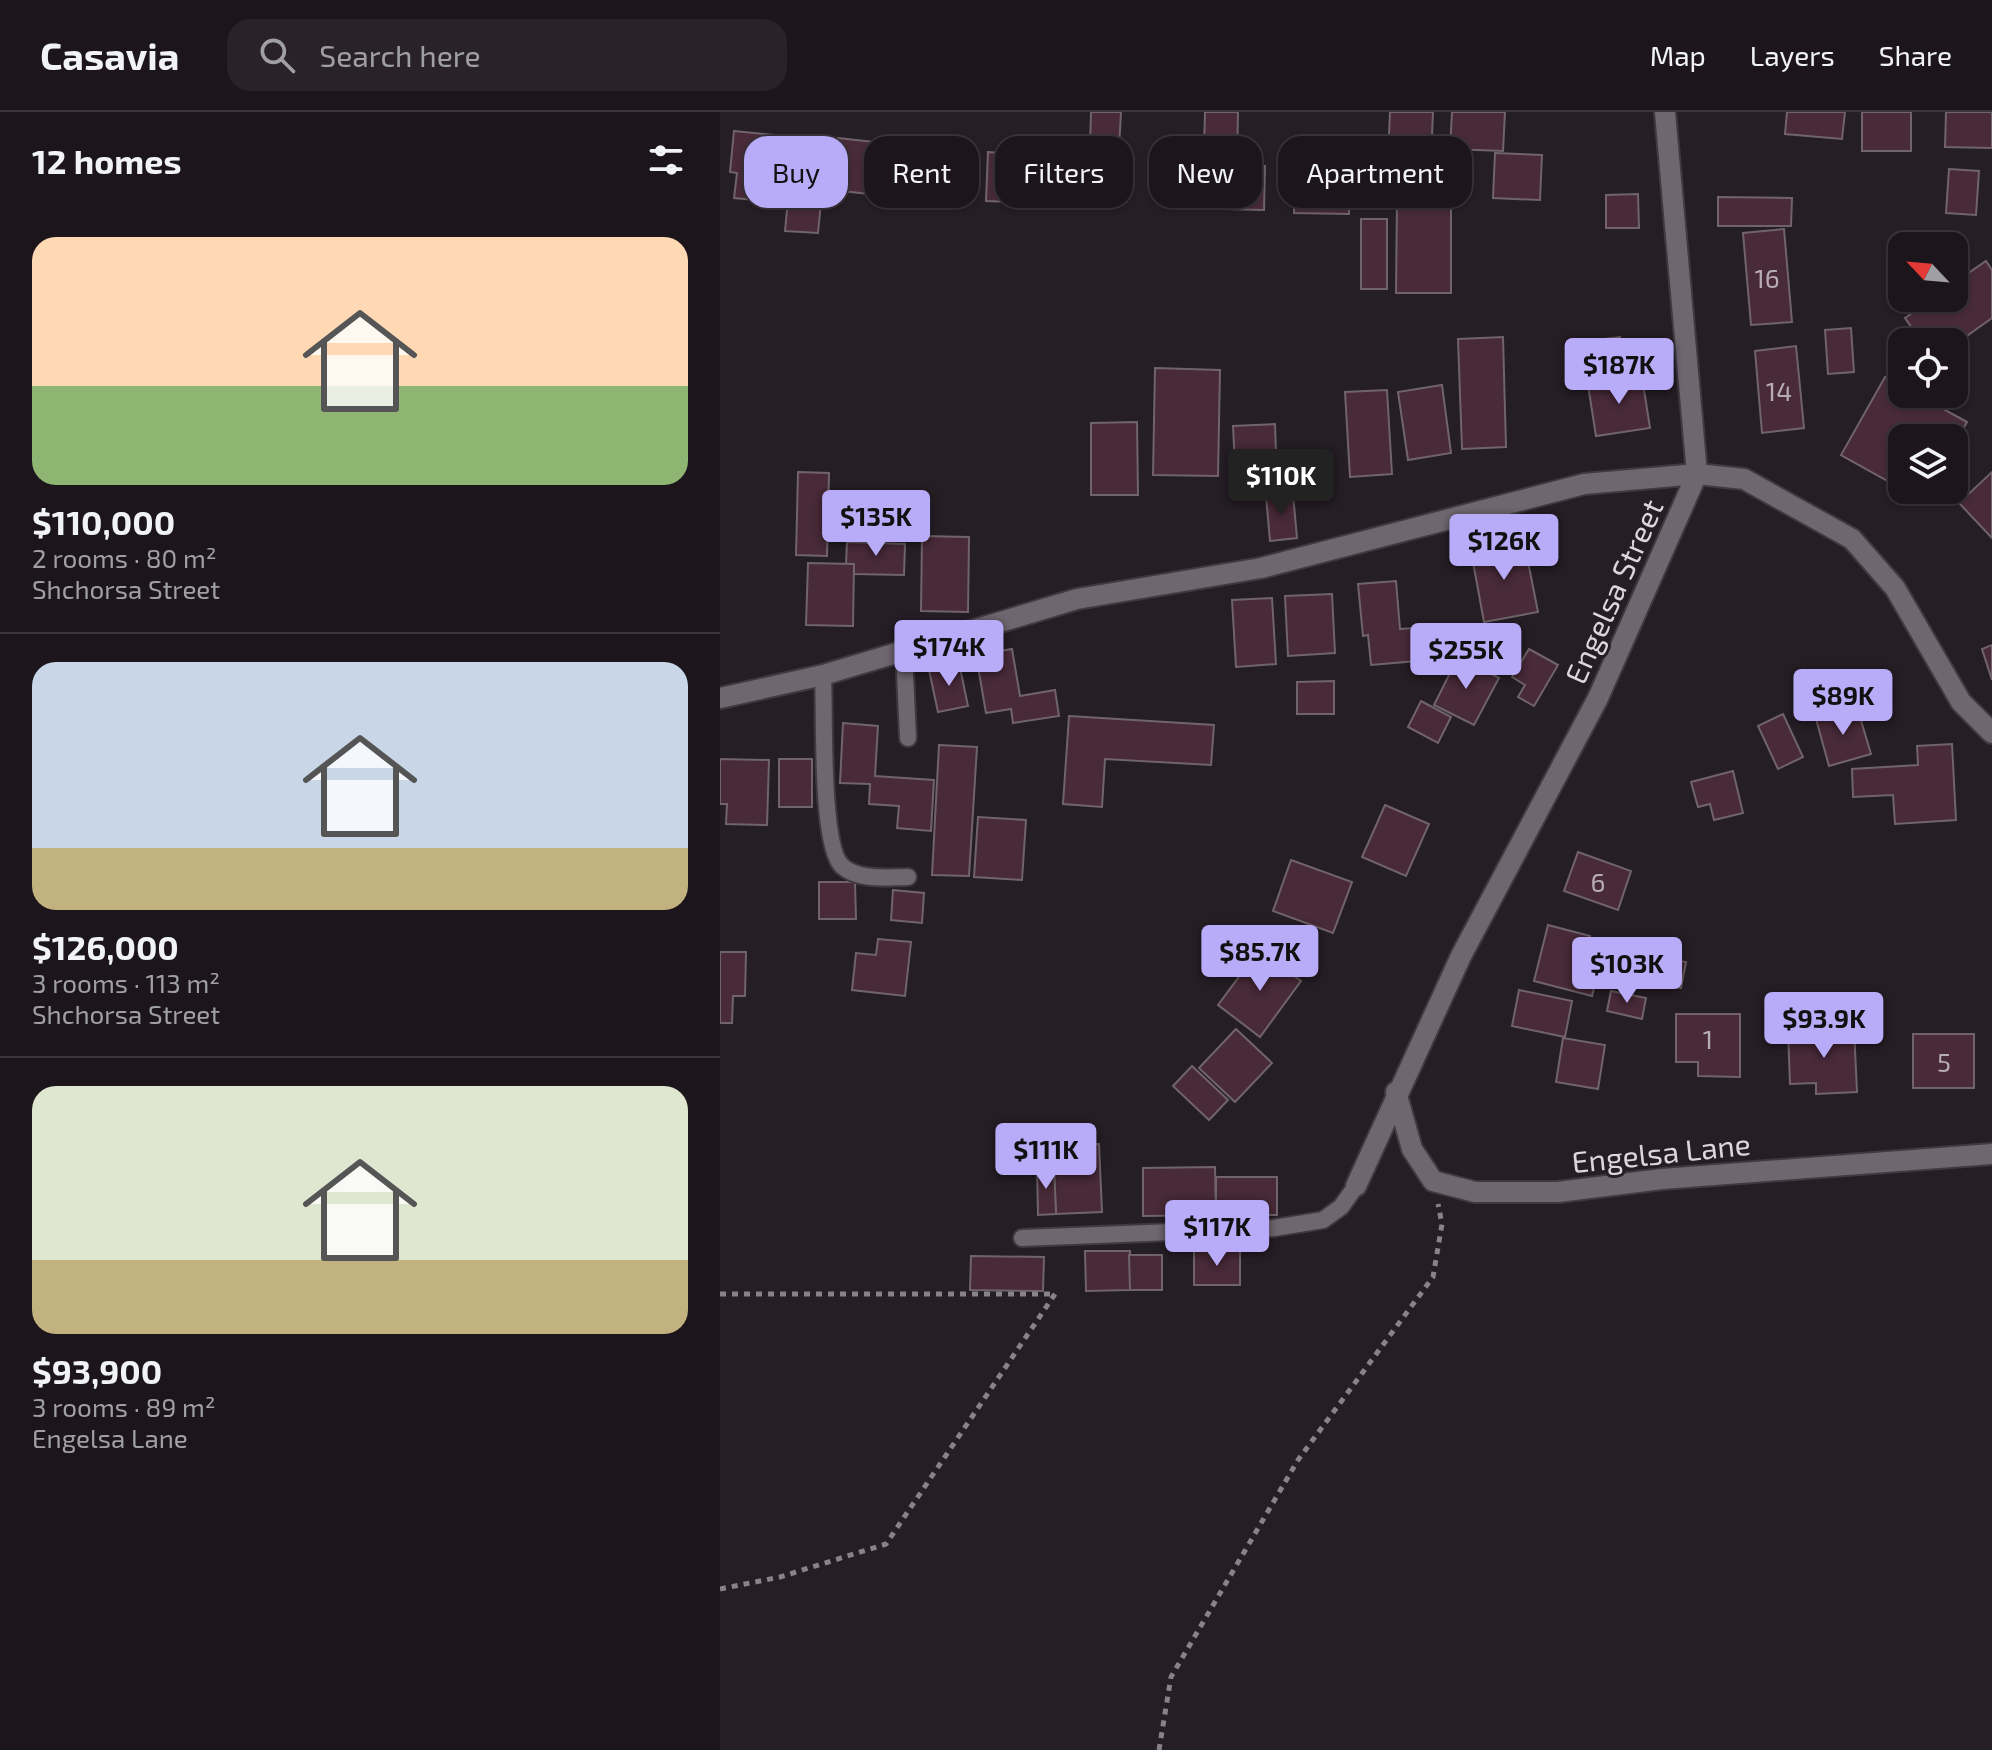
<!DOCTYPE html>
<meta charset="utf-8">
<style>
body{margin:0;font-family:"Exo 2",sans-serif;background:#292329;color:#f1f3f6;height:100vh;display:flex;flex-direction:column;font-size:30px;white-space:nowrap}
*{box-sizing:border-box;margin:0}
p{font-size:26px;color:#a09fa3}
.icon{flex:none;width:44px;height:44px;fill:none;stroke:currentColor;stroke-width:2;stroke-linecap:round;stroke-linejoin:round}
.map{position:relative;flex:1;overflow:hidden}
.details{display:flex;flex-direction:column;background:#1c161c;width:720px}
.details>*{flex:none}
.banner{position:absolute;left:24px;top:24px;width:760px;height:72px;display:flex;gap:16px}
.needle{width:52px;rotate:296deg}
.buttons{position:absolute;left:1168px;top:120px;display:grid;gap:16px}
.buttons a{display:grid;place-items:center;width:80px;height:80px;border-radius:16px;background:#1c161c;box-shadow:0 2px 6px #0004,0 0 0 2px #3a353b;font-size:40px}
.price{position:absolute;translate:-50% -68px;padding:0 18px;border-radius:8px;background:#b8abf7;color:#111;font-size:26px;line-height:52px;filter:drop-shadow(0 2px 4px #0008)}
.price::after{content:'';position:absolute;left:50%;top:48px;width:24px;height:18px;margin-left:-12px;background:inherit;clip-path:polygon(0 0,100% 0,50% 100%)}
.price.selected{background:#222;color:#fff}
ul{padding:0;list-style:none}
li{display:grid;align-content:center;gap:16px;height:424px;padding:0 32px}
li+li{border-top:2px solid #3a353b}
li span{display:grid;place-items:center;height:248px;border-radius:24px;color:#555}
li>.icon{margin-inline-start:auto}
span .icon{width:144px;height:144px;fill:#fffc;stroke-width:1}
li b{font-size:34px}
h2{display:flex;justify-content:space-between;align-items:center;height:96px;padding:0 32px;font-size:34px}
.chip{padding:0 28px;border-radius:24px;background:#1c161c;box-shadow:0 2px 6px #0004,0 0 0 2px #3a353b;font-size:28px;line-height:72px}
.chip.selected{background:#b8abf7;color:#111}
header{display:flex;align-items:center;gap:48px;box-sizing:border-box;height:112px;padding:0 40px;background:#1c161c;border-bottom:2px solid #3a353b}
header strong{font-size:38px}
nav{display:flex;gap:44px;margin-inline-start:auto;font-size:28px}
.search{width:560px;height:72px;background:#292329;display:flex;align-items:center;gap:20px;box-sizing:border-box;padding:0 28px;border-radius:24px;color:#a09fa3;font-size:30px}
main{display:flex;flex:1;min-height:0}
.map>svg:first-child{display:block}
.building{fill:#482a38;stroke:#706469;stroke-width:2}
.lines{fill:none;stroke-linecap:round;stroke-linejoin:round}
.lane-casing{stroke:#3f3a3f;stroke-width:20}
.street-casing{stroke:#3f3a3f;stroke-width:24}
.path{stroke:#888388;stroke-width:5;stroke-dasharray:6 6;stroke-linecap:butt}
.lane{stroke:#6f666f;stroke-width:16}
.street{stroke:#6f666f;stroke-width:20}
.labels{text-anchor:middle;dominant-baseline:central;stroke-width:6;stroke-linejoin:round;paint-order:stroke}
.number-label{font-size:26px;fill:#b7acb3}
.street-label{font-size:30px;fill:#dcd7dc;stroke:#251e25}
</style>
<header>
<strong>Casavia</strong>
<div class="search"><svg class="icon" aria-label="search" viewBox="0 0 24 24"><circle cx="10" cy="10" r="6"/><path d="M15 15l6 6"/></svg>Search here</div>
<nav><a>Map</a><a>Layers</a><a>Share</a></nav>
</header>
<main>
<section class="details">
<h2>12 homes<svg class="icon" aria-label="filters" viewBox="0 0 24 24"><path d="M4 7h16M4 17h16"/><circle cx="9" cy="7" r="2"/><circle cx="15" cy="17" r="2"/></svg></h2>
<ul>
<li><span style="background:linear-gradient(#ffd9b3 60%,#8fb573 0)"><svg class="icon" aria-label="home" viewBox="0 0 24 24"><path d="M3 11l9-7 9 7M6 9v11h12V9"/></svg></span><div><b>$110,000</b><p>2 rooms · 80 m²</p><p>Shchorsa Street</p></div></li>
<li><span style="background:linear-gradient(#c9d6e8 75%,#c2b280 0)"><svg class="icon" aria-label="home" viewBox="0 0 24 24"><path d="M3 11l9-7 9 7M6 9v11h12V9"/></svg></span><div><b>$126,000</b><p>3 rooms · 113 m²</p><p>Shchorsa Street</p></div></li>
<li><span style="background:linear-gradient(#dfe7d0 70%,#c2b280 0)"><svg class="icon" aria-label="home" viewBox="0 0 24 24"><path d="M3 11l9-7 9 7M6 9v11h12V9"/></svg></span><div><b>$93,900</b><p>3 rooms · 89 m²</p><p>Engelsa Lane</p></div></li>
</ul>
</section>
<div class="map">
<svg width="1272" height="1638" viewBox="0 0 1272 1638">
<rect width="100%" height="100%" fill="#251e25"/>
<g class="building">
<path d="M371,0H401L399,36L370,35Z"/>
<path d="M485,0H518L517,53L545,54L544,98L504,97L505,71L483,70Z"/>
<path d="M670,0H713L710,70L667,69Z"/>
<path d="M732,0H785L783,39L730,37Z"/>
<path d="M1067,0H1125L1122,27L1065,22Z"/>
<rect x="1142" y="0" width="49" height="39"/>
<path d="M1226,0H1272V36L1225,35Z"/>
<path d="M14,19L63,24L56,90L14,86L17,61L10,60Z"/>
<path d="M118,26L181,33L176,85L113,78Z"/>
<path d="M268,40L293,42L291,90L266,89Z"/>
<path d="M775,41L822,43L820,88L773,86Z"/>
<path d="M575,52L630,53L629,102L574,101Z"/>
<path d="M1229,57L1259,59L1256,103L1226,101Z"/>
<path d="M69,77L102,80L98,121L65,119Z"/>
<path d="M918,82L919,116H886V83Z"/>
<path d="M998,85L1072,86L1071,114H998Z"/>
<path d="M677,90H731V181H676Z"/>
<rect x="641" y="107" width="26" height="70"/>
<path d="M1064,117L1072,210L1031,213L1023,121Z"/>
<path d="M1266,149L1272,158V206L1234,233L1202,230L1185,206L1214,186H1234V171Z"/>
<path d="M1131,216L1134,260L1108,262L1105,218Z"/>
<path d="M783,225L786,335L742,337L738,227Z"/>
<path d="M900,225L903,250L861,255L857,230Z"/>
<path d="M1076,234L1084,316L1042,321L1035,239Z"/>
<path d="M435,256L500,258L498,364L433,363Z"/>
<path d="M922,265L930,316L876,324L868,273Z"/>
<path d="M1165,265L1182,274V282H1196L1247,310L1234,333V326H1182V377L1121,343Z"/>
<path d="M722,273L731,341L688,348L678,280Z"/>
<path d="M667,278L672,362L630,365L625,280Z"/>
<path d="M417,310L418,383H371V311Z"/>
<path d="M555,312L557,371L516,373L513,314Z"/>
<path d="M78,360L109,361L107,444L76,443Z"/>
<path d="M1272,360V426L1239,391Z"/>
<path d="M573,382L577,426L550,429L546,384Z"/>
<path d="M202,424L249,425L248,500L201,499Z"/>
<path d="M804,429L818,500L764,510L751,439Z"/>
<path d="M127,430L185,432L184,463L134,462V452H126Z"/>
<path d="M88,451L134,452L133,514L86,513Z"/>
<path d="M676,469L680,517L694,516L697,549L651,553L648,523L643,524L638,472Z"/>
<path d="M612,482L615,541L568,544L565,484Z"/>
<path d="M552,486L556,552L516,555L512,488Z"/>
<path d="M1272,533V568L1262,537Z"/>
<path d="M292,537L300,584L335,578L339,604L293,611L291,597L266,601L256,543Z"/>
<path d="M809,537L838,553L814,594L798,585L805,573L792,565Z"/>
<path d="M738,545L779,566L754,613L714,593Z"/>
<path d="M239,551L248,594L218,600L209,558Z"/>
<path d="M614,569V602H577V570Z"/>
<path d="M701,589L731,605L718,631L688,615Z"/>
<path d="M1137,595L1151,642L1109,654L1096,607Z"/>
<path d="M1063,602L1083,645L1058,657L1038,614Z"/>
<path d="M349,604L494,613L491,653L385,647L382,695L343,692Z"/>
<path d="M123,611L158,614L155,664L214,668L211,719L177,716L179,694L149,692L150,672L120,671Z"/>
<path d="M1232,632L1236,708L1175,712L1173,683L1133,685L1132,657L1198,653L1197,634Z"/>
<path d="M219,633L257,635L249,764L212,763Z"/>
<path d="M0,647L49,648L47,713L6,712L7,692H0Z"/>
<rect x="59" y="647" width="33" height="48"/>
<path d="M1013,659L1023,701L994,708L990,692L978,695L971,670Z"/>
<path d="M665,693L709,712L686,764L642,745Z"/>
<path d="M258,705L306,708L302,768L254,765Z"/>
<path d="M858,740L911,759L898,798L844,779Z"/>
<path d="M571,748L632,770L613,821L553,799Z"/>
<path d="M99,770H135L136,807H99Z"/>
<path d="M173,778L204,781L202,811L171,808Z"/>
<path d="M828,813L870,824L862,855L878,859L872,884L814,869Z"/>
<path d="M158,827L191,830L185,884L132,878L136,841L156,843Z"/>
<path d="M539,838L581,869L540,925L498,893Z"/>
<path d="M0,840H26L25,884H13L12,911H0Z"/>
<path d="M931,844L966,850L961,876L926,870Z"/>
<path d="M799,878L852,889L845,925L792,914Z"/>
<path d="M891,879L926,886L922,907L887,899Z"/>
<path d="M956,902H1020V965L978,964V950H956Z"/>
<path d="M1134,916L1137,980L1096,982V971L1070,972L1068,919Z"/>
<path d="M516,917L552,951L515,990L479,956Z"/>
<rect x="1193" y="922" width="61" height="54"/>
<path d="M843,926L885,933L878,977L836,970Z"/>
<path d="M472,954L508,988L489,1008L453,974Z"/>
<path d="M379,1032L382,1100L336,1102L333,1034Z"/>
<path d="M334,1054L336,1102L318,1103L317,1055Z"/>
<path d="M495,1055L496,1103L423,1104V1056Z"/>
<rect x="496" y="1065" width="61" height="38"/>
<path d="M365,1139H410V1178L366,1179Z"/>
<rect x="474" y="1139" width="46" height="34"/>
<path d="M409,1143H442V1178H410Z"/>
<path d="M251,1144L324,1145L323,1179L250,1178Z"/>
</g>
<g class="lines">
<defs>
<g id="lane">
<path d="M184,541L188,626"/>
<path d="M103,563C105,598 100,734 122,754C139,769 167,765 188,765"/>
<path d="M302,1126L554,1116L603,1108L621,1095L636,1074"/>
</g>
<g id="street">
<path d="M0,586L103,563L357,487L541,456L864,372L977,362L1024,367L1132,427L1175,476L1241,590L1272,621"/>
<path d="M676,980L692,1037L713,1069L755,1080H838L942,1067L1272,1042"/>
<path d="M636,1074L741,844L878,586L977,362L945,0"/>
</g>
</defs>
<use href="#lane" class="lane-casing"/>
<use href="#street" class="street-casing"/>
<g class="path">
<path d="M0,1182H334"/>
<path d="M0,1477L60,1465L166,1432L335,1182"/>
<path d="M439,1638L451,1565L578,1348L713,1165L722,1112L718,1092"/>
</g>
<use href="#lane" class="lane"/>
<use href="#street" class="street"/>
</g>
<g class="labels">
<g class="number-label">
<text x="1047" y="165">16</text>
<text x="1059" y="278">14</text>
<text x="878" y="769">6</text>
<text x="988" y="926">1</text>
<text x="1224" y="949">5</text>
</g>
<g class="street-label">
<text transform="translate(893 479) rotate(-66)">Engelsa Street</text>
<text transform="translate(941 1040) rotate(-6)">Engelsa Lane</text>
</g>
</g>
</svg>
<div class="buttons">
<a><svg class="needle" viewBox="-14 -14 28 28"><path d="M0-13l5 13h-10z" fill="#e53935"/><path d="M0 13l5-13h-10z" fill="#a09fa3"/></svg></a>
<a><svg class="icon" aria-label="locate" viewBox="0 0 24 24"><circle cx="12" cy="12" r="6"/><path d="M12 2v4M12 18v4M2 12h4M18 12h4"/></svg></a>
<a><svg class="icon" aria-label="layers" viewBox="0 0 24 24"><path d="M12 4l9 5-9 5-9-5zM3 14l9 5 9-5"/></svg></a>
</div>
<b class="price" style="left:899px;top:294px">$187K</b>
<b class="price selected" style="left:561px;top:405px">$110K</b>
<b class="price" style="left:156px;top:446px">$135K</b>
<b class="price" style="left:784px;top:470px">$126K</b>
<b class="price" style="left:229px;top:576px">$174K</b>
<b class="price" style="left:746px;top:579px">$255K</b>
<b class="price" style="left:1123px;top:625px">$89K</b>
<b class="price" style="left:540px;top:881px">$85.7K</b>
<b class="price" style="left:907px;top:893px">$103K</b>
<b class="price" style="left:1104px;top:948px">$93.9K</b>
<b class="price" style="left:326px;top:1079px">$111K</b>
<b class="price" style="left:497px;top:1156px">$117K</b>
<div class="banner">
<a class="chip selected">Buy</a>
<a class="chip">Rent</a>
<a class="chip">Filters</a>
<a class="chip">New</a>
<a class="chip">Apartment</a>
</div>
</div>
</main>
